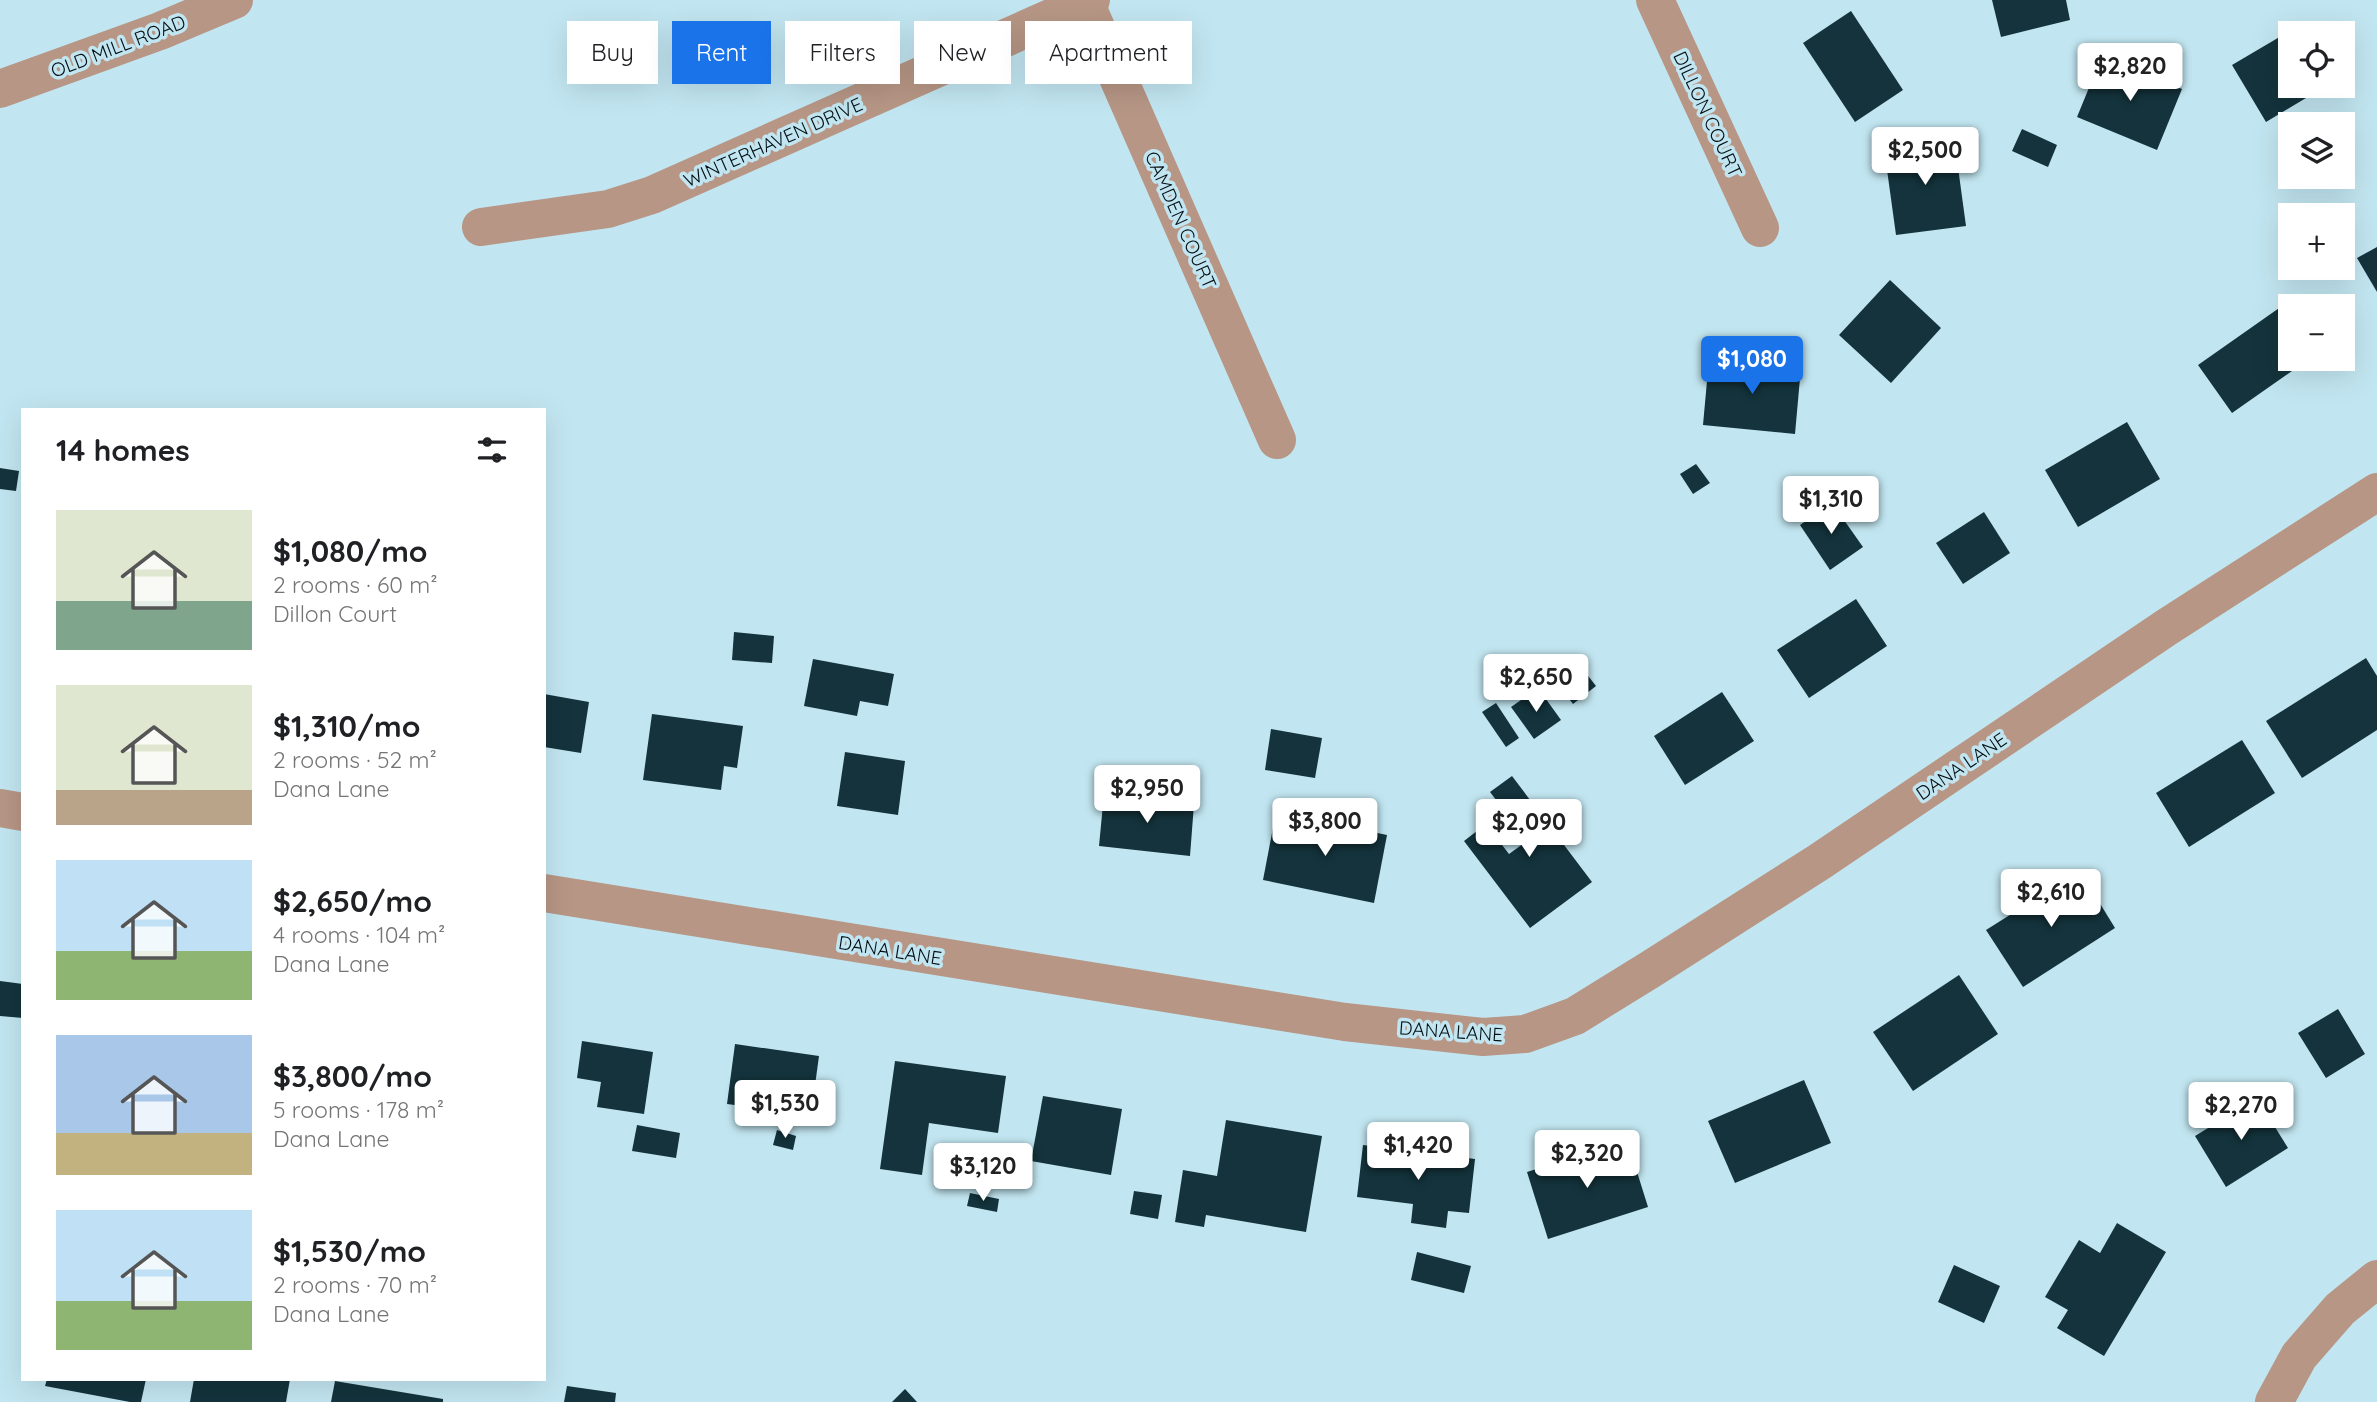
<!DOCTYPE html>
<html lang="en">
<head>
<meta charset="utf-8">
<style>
	body { margin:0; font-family:Quicksand,sans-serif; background:#f2f2f2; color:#202124; height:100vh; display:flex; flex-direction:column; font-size:26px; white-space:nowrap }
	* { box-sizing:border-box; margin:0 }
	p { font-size:23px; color:#757577 }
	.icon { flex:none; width:38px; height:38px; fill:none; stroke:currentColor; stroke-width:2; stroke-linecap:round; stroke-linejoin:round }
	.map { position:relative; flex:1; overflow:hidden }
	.drawer { position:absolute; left:21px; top:408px; width:525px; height:973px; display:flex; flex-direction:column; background:#fff; border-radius:0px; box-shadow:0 7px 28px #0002 }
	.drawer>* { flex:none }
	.hud { position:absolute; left:567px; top:21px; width:665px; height:63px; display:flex; gap:14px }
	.fabs { position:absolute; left:2278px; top:21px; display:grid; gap:14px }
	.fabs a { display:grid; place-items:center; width:77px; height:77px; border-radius:0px; background:#fff; box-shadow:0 7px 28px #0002; font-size:35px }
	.price { position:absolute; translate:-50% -60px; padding:0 16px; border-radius:7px; background:#fff; color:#222; font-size:23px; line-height:46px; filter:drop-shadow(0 2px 4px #0008) }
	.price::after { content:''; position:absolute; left:50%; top:42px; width:21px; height:16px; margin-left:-10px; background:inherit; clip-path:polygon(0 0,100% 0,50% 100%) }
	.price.active { background:#1a73e8; color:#fff }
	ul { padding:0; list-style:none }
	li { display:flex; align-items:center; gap:21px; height:175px; padding:0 35px }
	li span { display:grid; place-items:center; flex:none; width:196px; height:140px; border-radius:0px; color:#555 }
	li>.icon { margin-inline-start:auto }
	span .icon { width:84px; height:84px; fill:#fffc; stroke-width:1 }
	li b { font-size:30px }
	h2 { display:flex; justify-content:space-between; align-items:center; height:84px; padding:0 35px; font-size:30px }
	.tag { padding:0 24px; border-radius:0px; background:#fff; box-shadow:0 7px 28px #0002; font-size:24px; line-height:63px }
	.tag.active { background:#1a73e8; color:#fff }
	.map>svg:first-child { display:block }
	.building { fill:#14333c }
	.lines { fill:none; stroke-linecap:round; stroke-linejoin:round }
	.minor { stroke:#b79685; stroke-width:38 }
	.labels { text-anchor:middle; stroke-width:7; stroke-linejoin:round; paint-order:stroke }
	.street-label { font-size:19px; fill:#040f13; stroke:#c2e6f1 }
</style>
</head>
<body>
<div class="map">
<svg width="2377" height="1402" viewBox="0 0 2377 1402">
	<rect width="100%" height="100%" fill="#c2e6f1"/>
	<g class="building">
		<path d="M1992 0H2066L2070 20 2001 37Z"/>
		<path d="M1851 11 1903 90 1855 122 1803 43Z"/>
		<path d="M2300 25 2305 33H2291V86H2326L2266 122 2232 65Z"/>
		<path d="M2102 56 2182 89 2157 150 2077 117Z"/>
		<path d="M2022 129 2057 145 2048 167 2012 151Z"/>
		<path d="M1954 138 1966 226 1896 235 1884 148Z"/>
		<path d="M2377 247V292L2357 258Z"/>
		<path d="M1890 280 1941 328 1891 383 1839 335Z"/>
		<path d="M2282 306 2291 319V359H2309L2232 413 2198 365Z"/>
		<path d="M1709 359 1801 367 1795 434 1703 425Z"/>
		<path d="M2127 422 2160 479 2078 527 2045 470Z"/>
		<path d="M1696 464 1710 483 1693 494 1680 474Z"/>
		<path d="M0 468 19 471 16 491 0 489Z"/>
		<path d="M1832 503 1863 547 1830 570 1800 525Z"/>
		<path d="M1984 512 2010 553 1963 584 1936 543Z"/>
		<path d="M1856 599 1887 646 1809 698 1777 650Z"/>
		<path d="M734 632 774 636 772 663 732 660Z"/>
		<path d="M2366 658 2377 676V730L2302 778 2266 721Z"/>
		<path d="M813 659 894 674 888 706 860 701 857 716 804 706Z"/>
		<path d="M1575 659 1596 686 1573 704 1552 676Z"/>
		<path d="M1538 688 1561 720 1534 739 1511 707Z"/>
		<path d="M1722 692 1754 741 1685 785 1654 736Z"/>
		<path d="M544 694 589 702 581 753 544 747Z"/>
		<path d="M1496 703 1519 738 1506 747 1482 712Z"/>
		<path d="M652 714 743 726 737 768 724 766 721 790 643 780Z"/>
		<path d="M1271 729 1322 738 1315 778 1265 770Z"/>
		<path d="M2242 740 2275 793 2189 847 2156 793Z"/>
		<path d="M845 752 905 761 898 815 837 806Z"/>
		<path d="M1512 776 1592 882 1530 928 1464 841 1486 824 1509 854 1527 841 1490 792Z"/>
		<path d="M1104 794 1194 804 1190 856 1099 846Z"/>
		<path d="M1276 812 1387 835 1374 903 1263 880Z"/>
		<path d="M2080 871 2115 928 2023 987 1986 930Z"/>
		<path d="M1959 975 1998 1034 1913 1091 1873 1032Z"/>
		<path d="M0 981 23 984V1018L0 1016Z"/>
		<path d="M2338 1009 2365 1054 2326 1078 2298 1033Z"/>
		<path d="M582 1041 653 1052 644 1114 597 1107 601 1082 577 1078Z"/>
		<path d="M735 1044 819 1056 811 1115 727 1104Z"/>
		<path d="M895 1061 1006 1076 998 1133 929 1123 922 1175 880 1169Z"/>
		<path d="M1804 1080 1831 1143 1735 1183 1708 1121Z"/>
		<path d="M1043 1096 1122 1109 1111 1175 1031 1161Z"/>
		<path d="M2257 1098 2288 1148 2226 1187 2195 1136Z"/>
		<path d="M1226 1120 1322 1136 1306 1232 1206 1215 1204 1227 1175 1222 1183 1170 1217 1176Z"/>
		<path d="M637 1125 680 1133 676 1158 632 1151Z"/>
		<path d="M777 1130 796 1136 793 1150 773 1145Z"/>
		<path d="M1627 1140 1648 1207 1548 1239 1527 1172Z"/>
		<path d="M1363 1145 1475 1159 1469 1213 1448 1211 1446 1228 1411 1223 1413 1204 1357 1197Z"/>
		<path d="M976 1168 1002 1174 998 1188 972 1182Z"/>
		<path d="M1134 1191 1162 1195 1158 1219 1130 1214Z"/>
		<path d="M970 1193 999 1199 997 1212 967 1206Z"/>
		<path d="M2117 1223 2166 1252 2104 1356 2057 1328 2068 1310 2045 1297 2079 1240 2100 1253Z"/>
		<path d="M1417 1252 1471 1266 1464 1293 1411 1280Z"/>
		<path d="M1954 1265 2000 1286 1984 1323 1938 1302Z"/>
		<path d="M47 1379H146L141 1402H130L45 1386Z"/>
		<path d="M194 1379H290L286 1402H190Z"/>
		<path d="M335 1381 443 1399V1402H331Z"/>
		<path d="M567 1386 616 1393 615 1402H564Z"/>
		<path d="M905 1389 917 1402H892Z"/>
	</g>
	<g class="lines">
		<g class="minor">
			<path d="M1084 0 1277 440"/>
			<path d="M1655 0 1760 228"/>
			<path d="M0 89 160 31 234 0"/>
			<path d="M481 227 608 209 652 195 1091 0"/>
			<path d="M0 808 23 812"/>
			<path d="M544 893 1345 1022 1483 1037 1525 1034 1575 1016 1651 969 1819 862 2167 627 2377 492"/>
			<path d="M2274 1402 2299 1356 2340 1309 2377 1279"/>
		</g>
	</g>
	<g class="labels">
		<g class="street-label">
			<text transform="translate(118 46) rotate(-21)" y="7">OLD MILL ROAD</text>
			<text transform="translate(1708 114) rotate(65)" y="7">DILLON COURT</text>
			<text transform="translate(773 142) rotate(-24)" y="7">WINTERHAVEN DRIVE</text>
			<text transform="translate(1181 220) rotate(66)" y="7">CAMDEN COURT</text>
			<text transform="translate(1961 766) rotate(-34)" y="7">DANA LANE</text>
			<text transform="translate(890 950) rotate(9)" y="7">DANA LANE</text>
			<text transform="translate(1451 1031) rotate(4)" y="7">DANA LANE</text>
		</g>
	</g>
</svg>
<div class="fabs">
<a><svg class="icon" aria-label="locate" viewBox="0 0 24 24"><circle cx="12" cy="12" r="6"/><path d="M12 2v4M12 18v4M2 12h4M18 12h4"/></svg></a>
<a><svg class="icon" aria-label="layers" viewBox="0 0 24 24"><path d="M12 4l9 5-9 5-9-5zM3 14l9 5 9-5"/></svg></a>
<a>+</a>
<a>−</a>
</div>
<b class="price" style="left:2130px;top:103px">$2,820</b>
<b class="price" style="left:1925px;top:187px">$2,500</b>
<b class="price active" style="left:1752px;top:396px">$1,080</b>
<b class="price" style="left:1831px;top:536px">$1,310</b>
<b class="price" style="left:1536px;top:714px">$2,650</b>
<b class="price" style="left:1147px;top:825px">$2,950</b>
<b class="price" style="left:1325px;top:858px">$3,800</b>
<b class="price" style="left:1529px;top:859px">$2,090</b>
<b class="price" style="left:2051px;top:929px">$2,610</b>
<b class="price" style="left:785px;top:1140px">$1,530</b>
<b class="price" style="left:2241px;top:1142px">$2,270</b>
<b class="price" style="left:1418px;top:1182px">$1,420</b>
<b class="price" style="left:1587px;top:1190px">$2,320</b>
<b class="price" style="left:983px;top:1203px">$3,120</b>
<div class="hud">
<a class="tag">Buy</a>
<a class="tag active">Rent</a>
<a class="tag">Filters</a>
<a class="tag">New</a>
<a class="tag">Apartment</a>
</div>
<section class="drawer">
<h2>14 homes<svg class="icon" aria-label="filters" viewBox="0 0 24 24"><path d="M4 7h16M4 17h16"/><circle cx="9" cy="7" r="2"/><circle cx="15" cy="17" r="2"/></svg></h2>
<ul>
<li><span style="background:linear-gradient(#dfe7d0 65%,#7fa58c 0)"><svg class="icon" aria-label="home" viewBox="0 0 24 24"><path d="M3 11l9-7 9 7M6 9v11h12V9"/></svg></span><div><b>$1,080/mo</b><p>2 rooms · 60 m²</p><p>Dillon Court</p></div></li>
<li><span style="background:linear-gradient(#dfe7d0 75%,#b9a48a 0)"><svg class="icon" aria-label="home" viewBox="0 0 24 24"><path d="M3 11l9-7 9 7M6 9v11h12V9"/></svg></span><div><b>$1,310/mo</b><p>2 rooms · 52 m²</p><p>Dana Lane</p></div></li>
<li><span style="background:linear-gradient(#bfe0f5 65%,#8fb573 0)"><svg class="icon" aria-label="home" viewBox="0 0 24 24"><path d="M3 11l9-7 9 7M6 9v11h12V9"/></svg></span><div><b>$2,650/mo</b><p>4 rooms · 104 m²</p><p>Dana Lane</p></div></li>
<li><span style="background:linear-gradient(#a9c7e8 70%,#c2b280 0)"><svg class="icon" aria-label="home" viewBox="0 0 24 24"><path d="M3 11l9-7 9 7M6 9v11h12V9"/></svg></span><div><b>$3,800/mo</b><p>5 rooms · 178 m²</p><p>Dana Lane</p></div></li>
<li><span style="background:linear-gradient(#bfe0f5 65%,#8fb573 0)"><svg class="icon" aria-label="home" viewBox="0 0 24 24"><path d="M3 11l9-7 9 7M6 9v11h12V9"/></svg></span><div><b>$1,530/mo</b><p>2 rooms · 70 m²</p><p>Dana Lane</p></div></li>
</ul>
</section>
</div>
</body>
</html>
